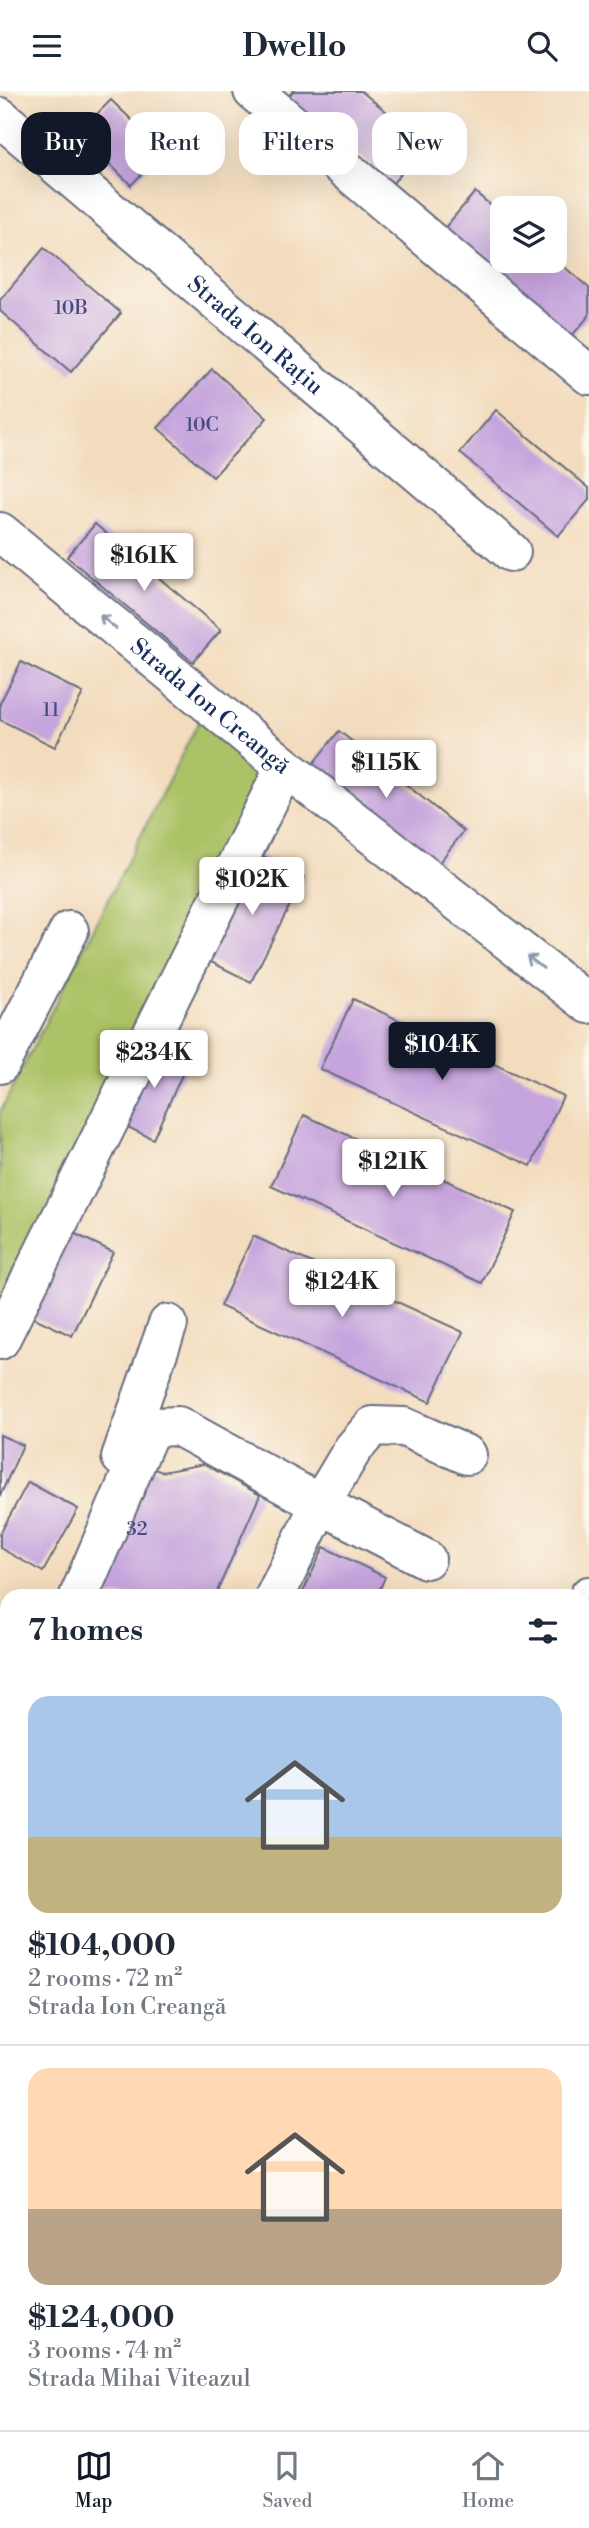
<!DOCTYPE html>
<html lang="en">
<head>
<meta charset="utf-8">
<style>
	body { margin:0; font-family:"Libre Bodoni",serif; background:#f2f2f3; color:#1f2937; height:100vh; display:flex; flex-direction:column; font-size:26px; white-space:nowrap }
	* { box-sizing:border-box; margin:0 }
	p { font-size:23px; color:#747a83 }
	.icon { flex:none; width:38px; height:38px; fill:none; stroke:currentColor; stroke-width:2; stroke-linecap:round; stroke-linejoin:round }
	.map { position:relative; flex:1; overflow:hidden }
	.drawer { position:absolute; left:0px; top:1498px; width:590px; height:842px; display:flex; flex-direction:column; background:#fff; border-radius:21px 21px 0 0; box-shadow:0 7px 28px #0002 }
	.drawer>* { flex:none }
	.hud { position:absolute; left:21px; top:21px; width:548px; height:63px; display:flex; gap:14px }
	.tools { position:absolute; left:490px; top:105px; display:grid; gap:14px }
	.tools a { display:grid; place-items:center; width:77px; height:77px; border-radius:14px; background:#fff; box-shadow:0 7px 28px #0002; font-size:35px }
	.price { position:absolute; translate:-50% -60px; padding:0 16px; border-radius:7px; background:#fff; color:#222; font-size:23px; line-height:46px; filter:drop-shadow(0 2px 4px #0008) }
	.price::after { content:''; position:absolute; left:50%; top:42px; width:21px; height:16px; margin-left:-10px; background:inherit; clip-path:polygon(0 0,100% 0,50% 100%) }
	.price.on { background:#111827; color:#fff }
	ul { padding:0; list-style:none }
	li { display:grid; align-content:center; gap:14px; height:371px; padding:0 28px }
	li+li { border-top:2px solid #e0e1e3 }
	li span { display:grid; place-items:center; height:217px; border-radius:21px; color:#555 }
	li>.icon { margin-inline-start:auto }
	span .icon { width:126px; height:126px; fill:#fffc; stroke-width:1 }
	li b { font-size:30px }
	h2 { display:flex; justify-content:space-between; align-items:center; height:84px; padding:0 28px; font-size:30px }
	.chip { padding:0 24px; border-radius:21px; background:#fff; box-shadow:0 7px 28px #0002; font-size:24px; line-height:63px }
	.chip.on { background:#111827; color:#fff }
	header { display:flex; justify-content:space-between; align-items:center; height:91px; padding:0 28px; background:#fff; font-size:32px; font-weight:700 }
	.dock { display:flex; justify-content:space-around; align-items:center; height:98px; border-top:2px solid #e0e1e3; background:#fff; font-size:19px; color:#747a83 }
	.dock a { display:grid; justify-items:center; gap:4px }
	.dock .on { color:#111827 }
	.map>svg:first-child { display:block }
	.green { fill:#acc266; stroke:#647862; stroke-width:2 }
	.building { fill:#c6a4dd }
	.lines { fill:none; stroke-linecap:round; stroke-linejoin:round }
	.minor-casing { stroke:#676c7f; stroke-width:42 }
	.major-casing { stroke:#676c7f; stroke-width:42 }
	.minor { stroke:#fff; stroke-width:38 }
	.major { stroke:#fff; stroke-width:38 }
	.oneway { stroke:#8d97ae }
	.labels { text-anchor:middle; stroke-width:5; stroke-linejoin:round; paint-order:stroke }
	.number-label { font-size:19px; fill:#464c7e }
	.street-label { font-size:23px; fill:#1b2f5e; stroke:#fbf7ec }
</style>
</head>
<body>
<header><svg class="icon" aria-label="menu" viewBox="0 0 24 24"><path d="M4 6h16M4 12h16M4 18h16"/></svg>Dwello<svg class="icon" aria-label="search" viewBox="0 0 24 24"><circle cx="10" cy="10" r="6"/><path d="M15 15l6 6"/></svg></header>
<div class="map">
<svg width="589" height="2339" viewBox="0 0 589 2339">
	<rect width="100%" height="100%" fill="#fbf7ec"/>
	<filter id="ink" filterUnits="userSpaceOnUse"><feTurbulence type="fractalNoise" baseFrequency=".0143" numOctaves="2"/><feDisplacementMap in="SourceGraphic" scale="14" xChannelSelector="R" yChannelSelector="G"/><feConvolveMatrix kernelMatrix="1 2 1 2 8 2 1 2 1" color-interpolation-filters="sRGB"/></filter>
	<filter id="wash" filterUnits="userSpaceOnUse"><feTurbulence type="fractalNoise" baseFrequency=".00686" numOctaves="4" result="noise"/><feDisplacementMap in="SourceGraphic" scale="28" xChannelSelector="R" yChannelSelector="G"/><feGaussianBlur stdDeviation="1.57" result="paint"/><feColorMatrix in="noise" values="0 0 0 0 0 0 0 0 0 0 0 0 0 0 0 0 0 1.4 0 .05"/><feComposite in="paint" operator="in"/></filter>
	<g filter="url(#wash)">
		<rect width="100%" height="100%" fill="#f3dcbd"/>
		<g class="green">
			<path d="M203 622 271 678 0 1233V1021Z"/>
			<path d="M0 1658 7 1664V2333H292L286 2339H0Z"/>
		</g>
		<g id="blocks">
			<g class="building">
				<path d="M293 0H361L426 53 393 92 288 6Z"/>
				<path d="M111 9 164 60 131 94 78 42Z"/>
				<path d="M475 101 502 124V170L555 168 589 197V225L570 247 443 139Z"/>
				<path d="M44 157 121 222 71 281 0 220V209Z"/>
				<path d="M212 278 267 327 213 386 158 337Z"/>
				<path d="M496 319 589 397V409L558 445 460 362Z"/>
				<path d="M95 433 221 539 193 571 67 466Z"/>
				<path d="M21 571 83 602 55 656 0 629V612Z"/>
				<path d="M339 640 464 740 434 778 308 679Z"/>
				<path d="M253 760 304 786 251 891 199 865Z"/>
				<path d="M353 908 563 1005 531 1075 320 978Z"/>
				<path d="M155 950 190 966 153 1048 117 1031Z"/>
				<path d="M304 1024 515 1121 482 1192 271 1095Z"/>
				<path d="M65 1138 113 1161 72 1245 24 1222Z"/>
				<path d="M253 1145 463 1241 430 1311 220 1215Z"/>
				<path d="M0 1344 23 1354 0 1405Z"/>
				<path d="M204 1373 260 1404 215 1505H88L145 1374 162 1381Z"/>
				<path d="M28 1391 78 1418 43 1481 0 1457V1443Z"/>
				<path d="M324 1456 385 1486 377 1505H301Z"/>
				<path d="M583 1831 589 1833 583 1855Z"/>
			</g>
		</g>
	</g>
	<g filter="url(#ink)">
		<use href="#blocks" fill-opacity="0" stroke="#676c7f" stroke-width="2"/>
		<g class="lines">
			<defs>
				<g id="minor">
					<path d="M253 0 589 284"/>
					<path id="s1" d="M0 26 511 461"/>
					<path id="s2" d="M0 441 285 676 589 913"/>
					<path d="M0 973 69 840"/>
					<path d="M0 1249 285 676"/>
					<path d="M121 1366 168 1233"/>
					<path d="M426 1468 320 1413 353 1358 373 1335 404 1336 467 1364"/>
					<path d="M79 1505 148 1343 156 1336 178 1335 320 1413 275 1505"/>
					<path d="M589 1505C582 1528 581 1554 589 1576"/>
					<path d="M583 1652 589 1630"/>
					<path d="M583 1915 589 1898"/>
					<path d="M583 2295 589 2289"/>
					<path d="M534 2339 541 2333"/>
				</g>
				<g id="major">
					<path d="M0 1604 7 1610"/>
					<path d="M583 2069 589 2074"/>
				</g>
			</defs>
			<use href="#minor" class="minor-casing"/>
			<use href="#major" class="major-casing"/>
			<use href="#minor" class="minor"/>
			<use href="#major" class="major"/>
		</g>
		<defs><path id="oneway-shaft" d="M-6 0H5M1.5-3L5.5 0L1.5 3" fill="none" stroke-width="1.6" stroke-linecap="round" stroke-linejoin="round" transform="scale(1.75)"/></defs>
		<g class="oneway">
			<use href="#oneway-shaft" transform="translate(108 531) rotate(-141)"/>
			<use href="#oneway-shaft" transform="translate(535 871) rotate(-142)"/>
		</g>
	</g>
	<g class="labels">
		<g class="number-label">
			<text x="71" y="223">10B</text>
			<text x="202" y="340">10C</text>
			<text x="51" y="625">11</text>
			<text x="137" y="1444">32</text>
		</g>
		<g class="street-label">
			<text dy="8" stroke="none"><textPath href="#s1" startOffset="336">Strada Ion Rațiu</textPath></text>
			<text dy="8" stroke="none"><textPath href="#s2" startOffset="273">Strada Ion Creangă</textPath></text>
		</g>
	</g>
</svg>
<div class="tools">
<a><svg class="icon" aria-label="layers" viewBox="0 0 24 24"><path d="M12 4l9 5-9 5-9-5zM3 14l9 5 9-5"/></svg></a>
</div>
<b class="price" style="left:144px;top:502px">$161K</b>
<b class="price" style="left:386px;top:709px">$115K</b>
<b class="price" style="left:252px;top:826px">$102K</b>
<b class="price on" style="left:442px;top:991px">$104K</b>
<b class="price" style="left:154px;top:999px">$234K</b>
<b class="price" style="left:393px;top:1108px">$121K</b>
<b class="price" style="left:342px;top:1228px">$124K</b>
<div class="hud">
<a class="chip on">Buy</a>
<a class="chip">Rent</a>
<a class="chip">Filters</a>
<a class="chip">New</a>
</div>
<section class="drawer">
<h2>7 homes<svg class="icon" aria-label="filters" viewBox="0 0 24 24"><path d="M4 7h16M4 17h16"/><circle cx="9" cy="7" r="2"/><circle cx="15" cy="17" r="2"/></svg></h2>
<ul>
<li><span style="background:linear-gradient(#a9c7e8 65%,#c2b280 0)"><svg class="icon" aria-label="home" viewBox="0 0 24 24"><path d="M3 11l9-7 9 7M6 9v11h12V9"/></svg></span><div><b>$104,000</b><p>2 rooms · 72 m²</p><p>Strada Ion Creangă</p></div></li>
<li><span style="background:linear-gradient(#ffd9b3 65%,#b9a48a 0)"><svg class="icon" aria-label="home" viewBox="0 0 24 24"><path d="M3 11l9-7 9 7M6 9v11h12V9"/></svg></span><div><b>$124,000</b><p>3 rooms · 74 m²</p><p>Strada Mihai Viteazul</p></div></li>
</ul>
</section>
</div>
<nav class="dock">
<a class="on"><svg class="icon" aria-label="map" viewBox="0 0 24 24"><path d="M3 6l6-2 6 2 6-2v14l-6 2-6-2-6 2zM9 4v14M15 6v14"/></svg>Map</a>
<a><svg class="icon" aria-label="saved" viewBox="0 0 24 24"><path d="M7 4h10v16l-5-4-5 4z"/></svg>Saved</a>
<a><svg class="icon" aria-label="home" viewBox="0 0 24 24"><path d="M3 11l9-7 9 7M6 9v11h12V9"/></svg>Home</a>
</nav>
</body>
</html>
